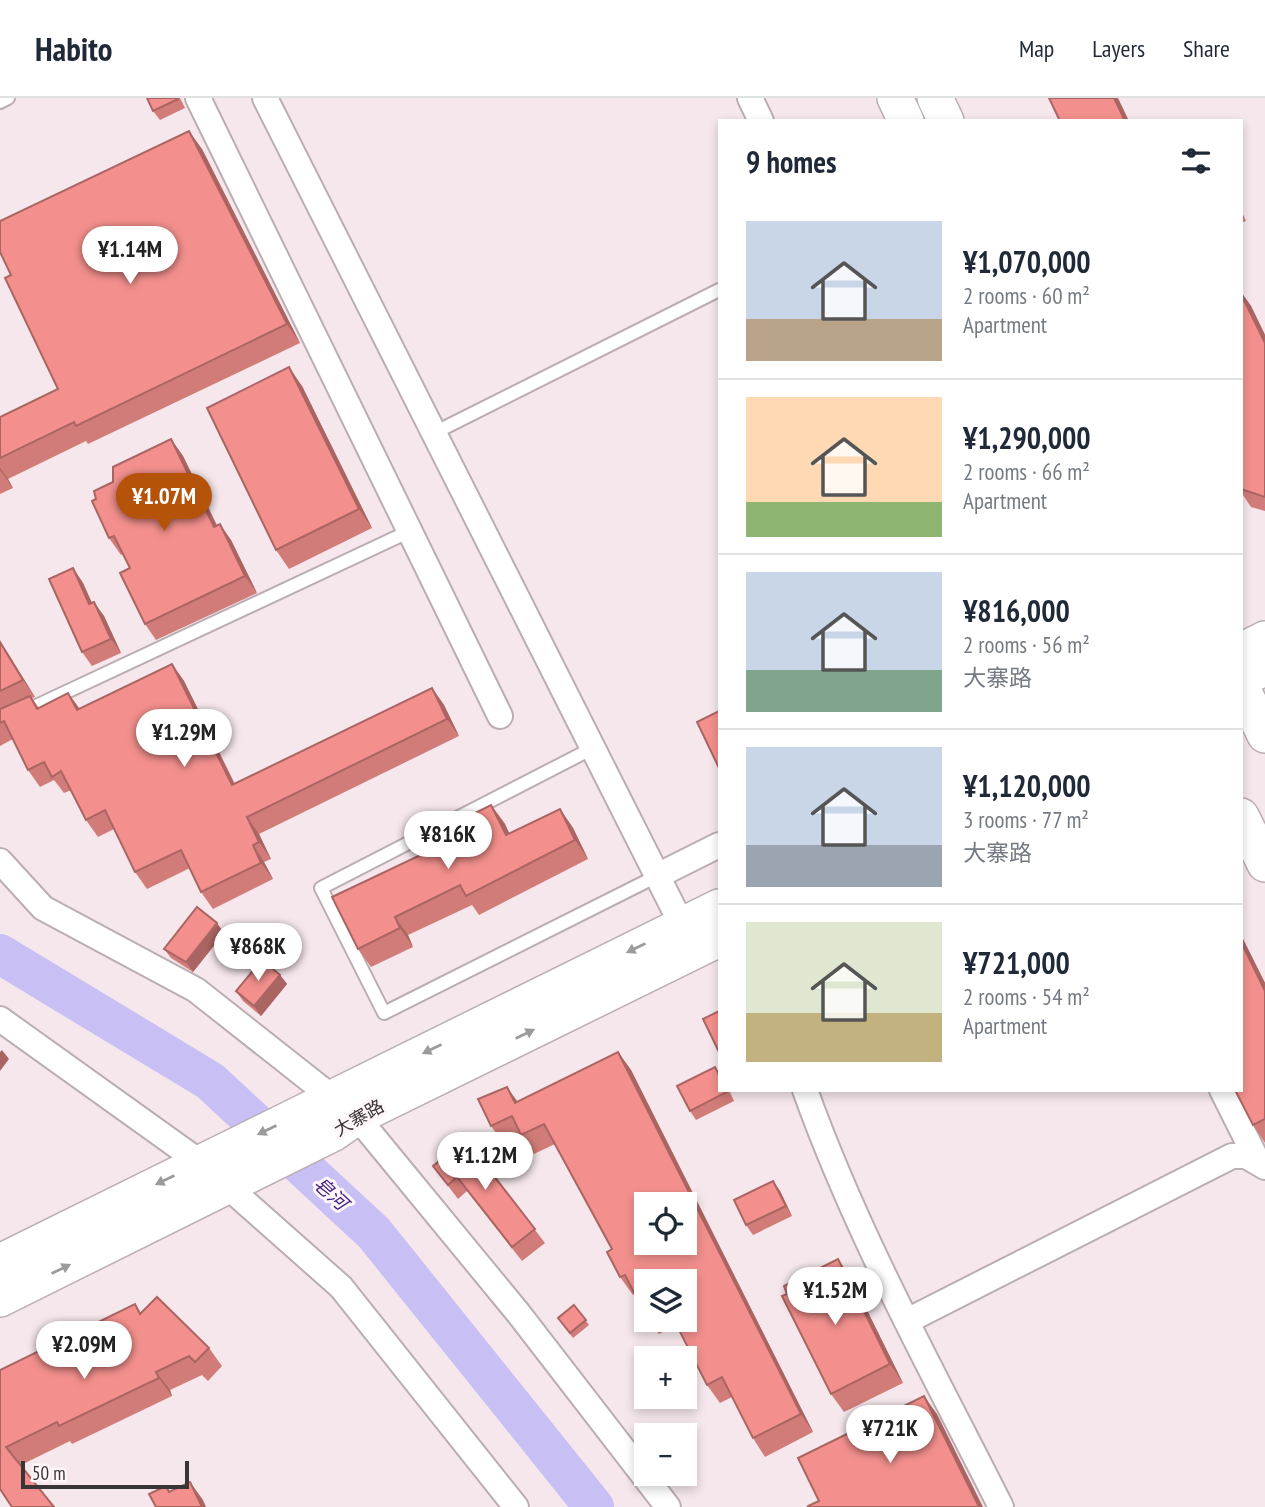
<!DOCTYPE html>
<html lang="en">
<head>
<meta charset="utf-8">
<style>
	body { margin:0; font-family:"PT Sans Narrow","Noto Sans SC",sans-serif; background:#f2f2f3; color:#1f2937; height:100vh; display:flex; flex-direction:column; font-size:26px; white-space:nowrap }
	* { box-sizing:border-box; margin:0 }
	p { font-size:23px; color:#747a83 }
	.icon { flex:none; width:38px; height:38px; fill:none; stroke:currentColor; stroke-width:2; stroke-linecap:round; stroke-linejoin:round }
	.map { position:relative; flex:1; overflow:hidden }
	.sheet { position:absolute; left:718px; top:21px; width:525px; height:973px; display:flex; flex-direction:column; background:#fff; border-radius:0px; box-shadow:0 4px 10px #0003 }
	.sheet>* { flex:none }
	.controls { position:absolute; left:634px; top:1094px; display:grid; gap:14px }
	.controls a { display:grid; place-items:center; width:63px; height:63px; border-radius:0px; background:#fff; box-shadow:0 4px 10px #0003; font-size:35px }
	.scale { position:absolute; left:21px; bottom:18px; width:168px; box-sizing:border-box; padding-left:7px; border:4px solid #393436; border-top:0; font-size:19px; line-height:24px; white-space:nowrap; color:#393436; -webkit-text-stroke:5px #fef6f9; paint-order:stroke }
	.price { position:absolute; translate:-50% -60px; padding:0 16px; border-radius:24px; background:#fff; color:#222; font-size:23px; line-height:46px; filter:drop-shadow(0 2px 4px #0008) }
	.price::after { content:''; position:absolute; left:50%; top:42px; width:21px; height:16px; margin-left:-10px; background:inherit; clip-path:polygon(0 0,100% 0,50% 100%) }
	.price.active { background:#b45309; color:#fff }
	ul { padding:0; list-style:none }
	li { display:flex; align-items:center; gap:21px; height:175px; padding:0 28px }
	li+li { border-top:2px solid #e0e1e3 }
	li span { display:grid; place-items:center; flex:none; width:196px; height:140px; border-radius:0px; color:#555 }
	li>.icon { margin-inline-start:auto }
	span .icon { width:84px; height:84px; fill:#fffc; stroke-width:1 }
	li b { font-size:30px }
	h2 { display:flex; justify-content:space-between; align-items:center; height:84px; padding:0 28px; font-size:30px }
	header { display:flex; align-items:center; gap:42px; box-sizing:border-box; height:98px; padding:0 35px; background:#fff; border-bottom:2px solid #e0e1e3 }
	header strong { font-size:33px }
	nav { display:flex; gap:38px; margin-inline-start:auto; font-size:24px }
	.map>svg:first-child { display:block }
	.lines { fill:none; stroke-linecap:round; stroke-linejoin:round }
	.river { stroke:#c8c0f4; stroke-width:40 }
	.lane-casing { stroke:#bbaeb3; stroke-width:16 }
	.street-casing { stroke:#bbaeb3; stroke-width:28 }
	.secondary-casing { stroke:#bbaeb3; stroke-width:38 }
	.lane { stroke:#fff; stroke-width:12 }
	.street { stroke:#fff; stroke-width:24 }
	.secondary { stroke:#fff; stroke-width:35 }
	.wall { fill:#d17c79 }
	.shaded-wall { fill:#aa6563 }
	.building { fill:#f3908d; stroke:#aa6563; stroke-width:2; fill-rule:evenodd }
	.oneway { fill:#9c9a9a }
	.labels { text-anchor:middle; stroke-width:6; stroke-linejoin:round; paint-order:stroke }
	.street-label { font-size:18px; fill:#393436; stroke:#fef6f9 }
	.water-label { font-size:19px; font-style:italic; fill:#432484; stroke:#fef6f9 }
</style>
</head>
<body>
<header>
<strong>Habito</strong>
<nav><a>Map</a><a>Layers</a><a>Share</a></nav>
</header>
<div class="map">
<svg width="1265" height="1409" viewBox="0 0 1265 1409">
	<rect width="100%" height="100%" fill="#f5e7ec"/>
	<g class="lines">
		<path class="river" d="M0 856 210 983 374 1135 594 1409"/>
		<defs>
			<g id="lane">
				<path d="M0 4 8 0"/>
				<path d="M434 335 719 192"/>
				<path d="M0 625 410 433"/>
				<path d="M593 650 321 790 384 915 657 778"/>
			</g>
			<g id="street">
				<path d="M198 0 500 618"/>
				<path d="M265 0 682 827"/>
				<path d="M750 0 761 23"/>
				<path d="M0 763 43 810 196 892 357 1019 519 1216 668 1409"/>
				<path d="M657 778 719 747"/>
				<path d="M0 921 201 1065 341 1189 516 1409"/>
				<path d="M805 992C857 1137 932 1272 1001 1409"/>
				<path d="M1222 992 1257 1062"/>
				<path d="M907 1223 1232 1058H1246L1265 1069"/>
			</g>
			<g id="secondary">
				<path d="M895 0 906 23"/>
				<path d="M935 0 946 23"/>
				<path d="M1241 553 1265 541"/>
				<path d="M1241 581 1265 570"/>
				<path d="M1241 588 1265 637"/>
				<path d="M1241 718 1265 766"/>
				<path d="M0 1164 719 809"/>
				<path d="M0 1201 334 1035 357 1019 719 841"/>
			</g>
		</defs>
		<use href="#lane" class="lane-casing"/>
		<use href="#street" class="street-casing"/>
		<use href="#secondary" class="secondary-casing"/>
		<use href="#lane" class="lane"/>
		<use href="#street" class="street"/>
		<use href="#secondary" class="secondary"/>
	</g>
	<g class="wall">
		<path d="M147 0H180L185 10 160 22 153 13Z"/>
		<path d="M202 51 300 245 88 346 86 343 8 381 13 390 0 396V319L58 291 11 177Z"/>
		<path d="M1241 112 1246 123 1241 125Z"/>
		<path d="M1241 194 1251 208 1265 237V413L1251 409 1241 394Z"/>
		<path d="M302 288 372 430 289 471 276 452Z"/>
		<path d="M171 341 183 358 217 427 231 442 257 495 156 542 145 526 130 470 123 456 121 457 109 440 96 401 113 384Z"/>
		<path d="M73 470 83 485 92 505 104 518 121 555 92 568 82 554Z"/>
		<path d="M0 544 35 599 32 600 39 610 68 595 80 611 172 566 184 583 235 686 432 590 444 607 459 638 259 736 271 761 264 764 273 781 213 811 201 794 190 770 147 791 135 774 114 731 98 739 86 722 71 692 64 695 54 682 40 689 28 672 13 641 0 648Z"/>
		<path d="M491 707 505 726 509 736 560 711 573 730 588 761 479 817 472 807 408 837 413 849 371 869 358 851 467 735Z"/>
		<path d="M224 835 193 874 171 860 164 851Z"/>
		<path d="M1241 837 1265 885V1045L1253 1027Z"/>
		<path d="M280 877 287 886 261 918 243 903 236 893Z"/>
		<path d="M618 954 631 972 813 1334 765 1359 753 1340 732 1299 720 1305 707 1287 677 1227 659 1236 648 1222H684V1183L633 1197 620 1179 612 1151 555 1046 534 1056 521 1037 504 1046 491 1028 517 1004Z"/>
		<path d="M729 992 734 1003 696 1022 690 1013Z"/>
		<path d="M466 1042 545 1145 522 1163 467 1093 458 1101 433 1068Z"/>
		<path d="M773 1083 780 1093 792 1118 753 1137 746 1127Z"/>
		<path d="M838 1161 851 1180 903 1285 844 1314 831 1296 787 1196Z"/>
		<path d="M135 1206 141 1215 209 1250 222 1268 208 1283 202 1277 170 1292 172 1298 72 1346 70 1343 21 1367 12 1409 0 1272Z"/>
		<path d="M574 1207 589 1227 573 1240 558 1220Z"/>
	</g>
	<g class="shaded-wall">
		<path d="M1114 0H1118L1129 23H1125Z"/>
		<path d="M189 33 202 51 300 245 287 226Z"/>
		<path d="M1241 194 1251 208 1265 237V245Z"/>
		<path d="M289 269 302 288 372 430 359 411Z"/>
		<path d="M171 341 183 358 225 445 214 429Z"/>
		<path d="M0 370 8 381 13 390 0 372Z"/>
		<path d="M220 426 231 442 257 495 245 478Z"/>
		<path d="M73 470 83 485 99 521 89 506Z"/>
		<path d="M94 504 104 518 121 555 111 541Z"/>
		<path d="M0 544 9 557 35 599 23 582Z"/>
		<path d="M172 566 184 583 243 704 232 687Z"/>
		<path d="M432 590 444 607 459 638 447 621Z"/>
		<path d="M68 595 80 612H77Z"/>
		<path d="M491 707 505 726 519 756 506 737Z"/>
		<path d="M560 711 573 730 588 761 575 742Z"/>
		<path d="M247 719 259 736 271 761 259 744Z"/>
		<path d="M253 747 264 764 273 781 261 765Z"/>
		<path d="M395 819 408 837 413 849 400 830Z"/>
		<path d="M217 825 224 835 193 874 186 864Z"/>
		<path d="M1241 837 1265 885V893L1241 844Z"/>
		<path d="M280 877 287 886 261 918 254 908Z"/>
		<path d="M2 952 9 961 0 973V954Z"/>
		<path d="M618 954 631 972 813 1334 801 1316Z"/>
		<path d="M507 989 520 1007 515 1005Z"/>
		<path d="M773 1083 780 1093 792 1118 786 1108Z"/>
		<path d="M838 1161 851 1180 903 1285 890 1266Z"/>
		<path d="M156 1274 170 1292 172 1298 159 1280Z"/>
		<path d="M924 1298 937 1316 983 1409H979Z"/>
		<path d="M190 1384 203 1402 206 1409H202Z"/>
	</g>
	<g class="building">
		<path d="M147 0H178V1L153 13Z"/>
		<path d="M1049 0H1114L1125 23H1060Z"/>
		<path d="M189 33 287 226 76 328 74 324 0 360V319L58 291 5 180 11 177 0 154V123Z"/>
		<path d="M1241 196 1265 245V399L1241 391Z"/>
		<path d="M289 269 359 411 276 452 207 310Z"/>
		<path d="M171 341 214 429 220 426 245 478 145 526 120 475 130 470 114 438 109 440 92 403 96 401 94 393 113 384V369Z"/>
		<path d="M73 470 89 506 94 504 111 541 82 554 49 481Z"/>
		<path d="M0 544 23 582 0 593Z"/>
		<path d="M172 566 232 687 432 590 447 621 247 719 259 744 253 747 261 765 201 794 181 752 135 774 105 712 86 722 61 673 52 679 44 664 28 672 4 623 0 625V611L30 598 37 611 68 595 77 612Z"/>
		<path d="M719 613V670L697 624Z"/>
		<path d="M491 707 506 737 560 711 575 742 466 798 460 787 395 819 400 830 358 851 332 799 467 735 461 722Z"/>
		<path d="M197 809 217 825 186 864 164 851Z"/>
		<path d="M1241 844 1265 893V1021L1253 1027 1235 992H1241Z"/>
		<path d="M262 862 280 877 254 908 236 893Z"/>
		<path d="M719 913V954L703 921Z"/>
		<path d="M618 954 801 1316 753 1340 722 1279 707 1287 674 1222H684V1183H646V1218L625 1177 620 1179 607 1154 612 1151 544 1026 521 1037 512 1018 491 1028 478 1001 507 989 515 1005ZM646 1106H684V1144H646Z"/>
		<path d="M715 969 719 977V992H727V994L690 1013 677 988Z"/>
		<path d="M466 1042 535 1131 512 1149 457 1079 448 1087 433 1068Z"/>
		<path d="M773 1083 786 1108 746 1127 734 1102Z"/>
		<path d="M838 1161 890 1266 831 1296 782 1198 787 1196 784 1188Z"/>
		<path d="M157 1199 209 1250 195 1264 189 1258 156 1274 159 1280 59 1328 57 1324 6 1349 54 1409H12L0 1391V1272L135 1206 140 1216Z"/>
		<path d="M574 1207 586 1222 570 1235 558 1220Z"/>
		<path d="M924 1298 979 1409H809L808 1408 819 1403 798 1360Z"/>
		<path d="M190 1384 202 1409H156L149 1396 166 1388 169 1394Z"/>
	</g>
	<defs><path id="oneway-solid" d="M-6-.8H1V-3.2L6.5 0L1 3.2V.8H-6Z" transform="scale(1.75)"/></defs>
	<g class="oneway">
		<use href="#oneway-solid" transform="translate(636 850) rotate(154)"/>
		<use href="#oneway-solid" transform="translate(525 936) rotate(-26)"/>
		<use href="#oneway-solid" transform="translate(432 951) rotate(154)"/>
		<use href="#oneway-solid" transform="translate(267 1032) rotate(154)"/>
		<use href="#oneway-solid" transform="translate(165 1082) rotate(154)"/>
		<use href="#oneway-solid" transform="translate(61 1171) rotate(-26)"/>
	</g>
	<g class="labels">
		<g class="street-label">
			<text transform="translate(359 1020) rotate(-30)" y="6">大寨路</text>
		</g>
		<g class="water-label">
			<text transform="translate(331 1095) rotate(43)" y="7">皂河</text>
		</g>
	</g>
</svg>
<div class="controls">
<a><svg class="icon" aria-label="locate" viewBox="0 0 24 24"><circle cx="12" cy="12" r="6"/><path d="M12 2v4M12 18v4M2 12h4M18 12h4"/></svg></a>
<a><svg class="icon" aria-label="layers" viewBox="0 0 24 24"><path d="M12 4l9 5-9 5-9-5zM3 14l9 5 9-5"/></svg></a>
<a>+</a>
<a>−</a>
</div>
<div class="scale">50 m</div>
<b class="price" style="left:130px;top:188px">¥1.14M</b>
<b class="price active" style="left:164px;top:435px">¥1.07M</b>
<b class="price" style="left:184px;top:671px">¥1.29M</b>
<b class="price" style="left:448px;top:773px">¥816K</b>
<b class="price" style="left:258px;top:885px">¥868K</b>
<b class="price" style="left:485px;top:1094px">¥1.12M</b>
<b class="price" style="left:835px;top:1229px">¥1.52M</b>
<b class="price" style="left:84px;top:1283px">¥2.09M</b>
<b class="price" style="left:890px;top:1367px">¥721K</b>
<section class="sheet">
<h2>9 homes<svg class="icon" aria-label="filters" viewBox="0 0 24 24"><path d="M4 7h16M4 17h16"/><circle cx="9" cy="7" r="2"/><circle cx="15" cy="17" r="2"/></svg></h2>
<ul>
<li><span style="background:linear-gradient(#c9d6e8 70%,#b9a48a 0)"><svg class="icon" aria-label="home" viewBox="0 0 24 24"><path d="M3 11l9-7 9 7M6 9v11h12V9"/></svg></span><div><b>¥1,070,000</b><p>2 rooms · 60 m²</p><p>Apartment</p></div></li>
<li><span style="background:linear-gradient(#ffd9b3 75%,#8fb573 0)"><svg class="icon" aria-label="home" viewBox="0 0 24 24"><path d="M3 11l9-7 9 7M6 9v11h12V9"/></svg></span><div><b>¥1,290,000</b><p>2 rooms · 66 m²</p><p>Apartment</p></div></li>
<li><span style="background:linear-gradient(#c9d6e8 70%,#7fa58c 0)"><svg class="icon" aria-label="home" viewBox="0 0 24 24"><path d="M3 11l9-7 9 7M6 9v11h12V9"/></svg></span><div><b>¥816,000</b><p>2 rooms · 56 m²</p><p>大寨路</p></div></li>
<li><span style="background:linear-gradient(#c9d6e8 70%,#9aa5b1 0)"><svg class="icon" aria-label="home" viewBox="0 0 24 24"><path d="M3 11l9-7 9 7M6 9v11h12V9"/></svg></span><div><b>¥1,120,000</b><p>3 rooms · 77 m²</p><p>大寨路</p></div></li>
<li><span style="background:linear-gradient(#dfe7d0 65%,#c2b280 0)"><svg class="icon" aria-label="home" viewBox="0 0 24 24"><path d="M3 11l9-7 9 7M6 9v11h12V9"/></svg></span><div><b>¥721,000</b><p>2 rooms · 54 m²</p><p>Apartment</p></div></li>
</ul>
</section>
</div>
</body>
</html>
